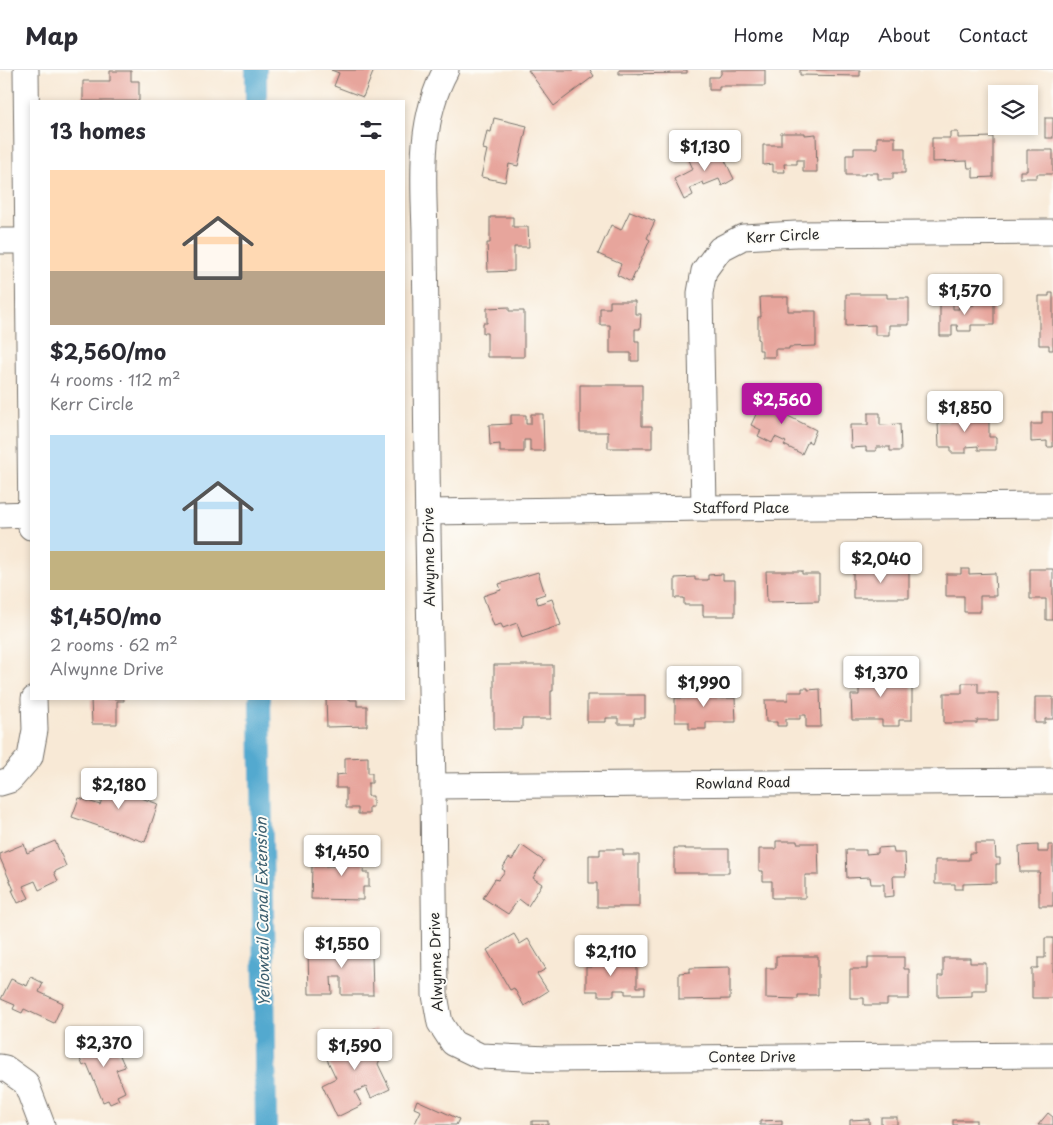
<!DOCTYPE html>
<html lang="en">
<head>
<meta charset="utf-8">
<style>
	body { margin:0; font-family:"Playpen Sans",sans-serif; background:#f7f7f7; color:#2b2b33; height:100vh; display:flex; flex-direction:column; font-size:19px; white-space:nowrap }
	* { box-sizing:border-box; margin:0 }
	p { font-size:16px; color:#7c7c81 }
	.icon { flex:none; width:28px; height:28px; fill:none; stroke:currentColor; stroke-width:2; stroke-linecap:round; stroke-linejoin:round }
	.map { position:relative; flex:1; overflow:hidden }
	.details { position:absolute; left:30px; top:30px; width:375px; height:600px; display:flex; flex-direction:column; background:#fff; border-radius:0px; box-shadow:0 2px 8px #0003 }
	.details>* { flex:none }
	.buttons { position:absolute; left:988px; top:15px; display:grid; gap:10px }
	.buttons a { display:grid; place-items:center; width:50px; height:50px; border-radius:0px; background:#fff; box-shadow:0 2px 8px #0003; font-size:25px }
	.price { position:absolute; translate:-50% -42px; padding:0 11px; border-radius:5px; background:#fff; color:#222; font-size:16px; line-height:32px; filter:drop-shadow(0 1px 2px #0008) }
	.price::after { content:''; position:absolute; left:50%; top:30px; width:15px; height:11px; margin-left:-8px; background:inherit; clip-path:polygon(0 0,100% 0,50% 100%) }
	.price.active { background:#b5179e; color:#fff }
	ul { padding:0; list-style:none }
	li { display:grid; align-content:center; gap:10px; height:265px; padding:0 20px }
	li span { display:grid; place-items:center; height:155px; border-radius:0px; color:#555 }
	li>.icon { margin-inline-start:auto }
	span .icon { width:90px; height:90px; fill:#fffc; stroke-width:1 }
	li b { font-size:21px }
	h2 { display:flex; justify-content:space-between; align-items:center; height:60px; padding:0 20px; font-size:21px }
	header { display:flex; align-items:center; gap:30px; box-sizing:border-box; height:70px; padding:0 25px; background:#fff; border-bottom:1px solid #e1e1e2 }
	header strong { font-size:24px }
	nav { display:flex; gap:28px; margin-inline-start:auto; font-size:18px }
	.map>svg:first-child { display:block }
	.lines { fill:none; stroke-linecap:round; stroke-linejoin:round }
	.canal { stroke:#52a9cf; stroke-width:22 }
	.building { fill:#e7a59c }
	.minor-casing { stroke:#736e67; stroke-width:27 }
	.minor { stroke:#fff; stroke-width:25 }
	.labels { text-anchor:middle; stroke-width:4; stroke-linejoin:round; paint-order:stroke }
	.street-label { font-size:14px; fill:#2b2b2b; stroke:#fdfcf7 }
	.water-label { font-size:15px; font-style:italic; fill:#3b5d6d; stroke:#fdfcf7 }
</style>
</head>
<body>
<header>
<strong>Map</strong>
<nav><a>Home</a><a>Map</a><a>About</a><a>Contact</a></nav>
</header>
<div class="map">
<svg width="1053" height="1055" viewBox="0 0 1053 1055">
	<rect width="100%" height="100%" fill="#fdfcf7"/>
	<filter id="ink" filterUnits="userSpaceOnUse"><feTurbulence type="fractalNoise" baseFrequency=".02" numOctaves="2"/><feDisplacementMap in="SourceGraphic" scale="10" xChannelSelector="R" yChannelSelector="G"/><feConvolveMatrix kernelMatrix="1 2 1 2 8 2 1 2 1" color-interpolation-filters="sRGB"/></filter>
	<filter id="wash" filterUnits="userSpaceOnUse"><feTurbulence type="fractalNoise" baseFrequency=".0096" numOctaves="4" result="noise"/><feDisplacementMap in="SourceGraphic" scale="20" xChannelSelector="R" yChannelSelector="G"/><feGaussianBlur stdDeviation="1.12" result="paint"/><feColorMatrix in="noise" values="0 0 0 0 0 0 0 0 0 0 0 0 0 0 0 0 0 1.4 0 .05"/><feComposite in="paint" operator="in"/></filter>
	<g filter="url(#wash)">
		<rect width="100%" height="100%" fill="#f8e9d6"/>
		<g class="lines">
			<g class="canal">
				<path d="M256 0V31"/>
				<path d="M260 629 266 1055"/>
			</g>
		</g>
		<g id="blocks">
			<g class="building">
				<path d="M331 0H374L363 27 334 16 339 3Z"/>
				<path d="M528 0H590L594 6 554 36Z"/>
				<path d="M619 0H687V3L619 4Z"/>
				<path d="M721 0H765V16H719V20H709V7H719L721 4Z"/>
				<path d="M800 0H860V6L800 5Z"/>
				<path d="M110 1H131V11H139V31H83V11H110Z"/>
				<path d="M494 48 527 56 518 96 509 94 505 112 481 107 487 80 483 79 487 61 491 62Z"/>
				<rect x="1045" y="48" width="8" height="20"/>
				<path d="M950 62H958V68L993 67V107L973 108V98H968L967 91 932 92V68H950Z"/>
				<path d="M781 63H805V65L816 64 817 102H803V90H797V94H784L785 102H773V94L763 95V75H781Z"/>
				<path d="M877 67H895V78H905V103H893V109H878V103H865V105H846V85H854V78H877Z"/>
				<path d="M718 76 734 109 722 116 719 109 704 115 703 112 690 118 693 125 684 130 674 109 693 99 689 90Z"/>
				<path d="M1027 80H1053V104H1037V108H1020V101H1027Z"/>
				<path d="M630 141 655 151 647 168 650 170 631 212 617 205 621 194 598 184 611 155 621 160Z"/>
				<path d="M490 147H513V157H528L529 177H514V201L488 202 487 173H490Z"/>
				<path d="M1049 223H1053V280H1049V275H1039V226H1049Z"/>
				<path d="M846 224H887V228H909V255H889V265H875V255L846 256Z"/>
				<path d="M760 227H788V241H816V276L789 277V279H775V287H762V280H759V269H758V247H761Z"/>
				<path d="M974 228H984V231H994V255H971V261H958L957 255H952V266H940V229H953V239H959V236L974 235Z"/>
				<path d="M610 231H635V244H641L640 259H635V271H639V291H631V283H610V255H600V238H610Z"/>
				<path d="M509 237V241H524V287H487V263H483V253H487V238Z"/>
				<path d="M580 315H642V356H652V378H608V362H580Z"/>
				<path d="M766 323 791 335 786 345 816 360 811 373 808 371 802 384 784 375 786 372 775 367 772 373 758 366 761 360 751 355Z"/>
				<path d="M972 340V352H989V367H996V380H978V376L966 377V383H951V377H939L938 352H948V341Z"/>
				<path d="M1042 342H1053V377H1047V371L1031 372V354H1042Z"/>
				<path d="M868 343H880V355L900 354 901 381H890V377H876V381H866V377L851 378 850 355H868Z"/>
				<path d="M531 344H543L544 381H530V370H524V382H500V374L490 375 489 355 511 354V345H526V354H531Z"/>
				<path d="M865 497H881V500H909V528H853V500H865Z"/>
				<path d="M961 499H969V504L995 503 996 526H980V542H964V526H946V504H961Z"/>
				<path d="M1030 499H1053V550H1046V529H1030Z"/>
				<path d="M766 501H802V504H819V531L767 532Z"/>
				<path d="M538 502 545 524 536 527 538 534 552 529 561 555 522 568 517 553 503 558 501 554 494 556 483 526 501 520 499 514Z"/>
				<path d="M723 504V510H735V546H703V535H684V528H675V508L695 507V510H708V505Z"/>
				<path d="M494 595H553V621H551V649H522V659H494Z"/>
				<path d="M879 595V608H899V614H912V650H899V656H882V650H852L851 625H859V596Z"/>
				<path d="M962 613H978V623H998V650H977V653H944V623H962Z"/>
				<path d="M686 618H719V628H735L736 652H706V659H689V652H675V628H686Z"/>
				<path d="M802 618H808V620L820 619 821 657H806V645H800V649H786V656H777V652H766L765 630H788V622H802Z"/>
				<path d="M587 625H645V648H634V654H618V648H606V652H587Z"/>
				<path d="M1035 627H1053V649H1045V653H1035Z"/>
				<path d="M91 629H124V631H117V654H92Z"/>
				<path d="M326 629H350V630H357V636H367V656L327 657Z"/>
				<path d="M368 687V703H372V713H368V726H373V737H369V744H358V738H346V718H336V705L345 704V688Z"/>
				<path d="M110 706 140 716 136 726 158 734 145 772 72 747 79 728 100 735Z"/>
				<path d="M55 771 66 796 54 802 58 811 39 820 35 811 23 816 29 828 18 833 12 820H14L0 788V784L24 774 27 783Z"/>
				<path d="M776 771H797V773H818L819 805H805V828H772V811H763V801H759V779H776Z"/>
				<path d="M360 772H368V790H364L363 803H369V817H363V830L311 829 312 796H339V779H360Z"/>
				<path d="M975 773H995L996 788H1000V794H996V813L963 814V819H955V814H935V790H969V783H975Z"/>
				<path d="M521 775 544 791 533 808 542 814 528 836 519 829 508 844 483 828 495 809 498 810 505 801 502 799 509 788 512 790Z"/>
				<path d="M1038 775V782H1048V775H1053V836H1039V805L1040 802H1020L1019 776Z"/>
				<path d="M893 777 894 783H905L906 806H893L894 826 884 827V814H871L870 807 847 808 846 780H866V784L878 783V778Z"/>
				<path d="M674 778H685V779H729V803H674Z"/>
				<path d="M600 779H623V785H639V837H597V813H589V785H600Z"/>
				<path d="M514 864 520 874 528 869 546 899 537 904 548 921 524 936 514 918 510 920 487 880Z"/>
				<path d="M341 868H368V884H372L373 925H341V907H331L332 924H309L308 881H331V884H341Z"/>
				<path d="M1045 868H1053V928H1032V898H1038V888H1045Z"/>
				<path d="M592 885H619V897H637V917H645V924H625V920H614V926H598V921H586V897H592Z"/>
				<path d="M776 886H818V925H798V929L766 928V898H776Z"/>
				<path d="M868 887H904V899H909V929H887V935H864V928H850V899H868Z"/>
				<path d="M943 888H970V893H986V920H972V926L938 927V906H943Z"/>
				<path d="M730 897V929L679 930V903L690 902V898Z"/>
				<path d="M31 907 43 913 39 922 63 933 54 953 24 939 22 943 13 939 15 935 1 929 11 909 27 916Z"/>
				<path d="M376 958 386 980 379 983 381 987 378 994 390 1019 371 1028 366 1017 355 1022 362 1035 337 1047 322 1015 336 1008 324 983 338 977 337 975 355 966 356 968Z"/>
				<path d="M101 966 105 976 114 972 125 997 116 1000 125 1022 117 1026 119 1030 110 1034 108 1030 103 1032 87 994 83 996 80 989 83 987 78 976Z"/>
				<path d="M417 1030 459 1049 456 1055H414L421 1041 414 1038Z"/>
				<path d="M1048 1043 1053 1047V1055H1038Z"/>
				<rect x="881" y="1047" width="16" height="8"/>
				<path d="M869 1049V1055H850V1050Z"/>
				<path d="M782 1050V1055H760V1051Z"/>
				<rect x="953" y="1050" width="23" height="5"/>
				<rect x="532" y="1051" width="16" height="4"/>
			</g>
		</g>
	</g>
	<g filter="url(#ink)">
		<use href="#blocks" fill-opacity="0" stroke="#736e67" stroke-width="1"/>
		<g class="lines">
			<defs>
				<g id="minor">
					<path d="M26 0 31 457"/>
					<path d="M446 0C419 49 423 106 425 160 425 194 426 228 426 263 426 413 430 564 433 715 434 785 434 855 435 925L440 953 453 973 480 986 548 989 1053 985"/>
					<path d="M0 171H27"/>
					<path d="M704 438 700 223 704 201 720 179 743 167 796 164 1053 162"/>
					<path d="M428 442 704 438 1053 435"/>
					<path d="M0 445 31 444"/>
					<path d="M0 713 10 710 30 687 35 660 34 629"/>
					<path d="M433 716 764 713 1053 711"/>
					<path d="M0 997 5 998 26 1013 42 1055"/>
				</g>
			</defs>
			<use href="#minor" class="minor-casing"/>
			<use href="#minor" class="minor"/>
		</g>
	</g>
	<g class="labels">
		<g class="street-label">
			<text transform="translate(783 166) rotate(-3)" y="5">Kerr Circle</text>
			<text x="741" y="443">Stafford Place</text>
			<text transform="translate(429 487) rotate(-91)" y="5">Alwynne Drive</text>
			<text transform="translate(743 713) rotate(-1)" y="5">Rowland Road</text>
			<text transform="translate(436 892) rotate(-92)" y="5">Alwynne Drive</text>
			<text x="752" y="992">Contee Drive</text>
		</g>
		<g class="water-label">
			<text transform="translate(263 842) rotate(-91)" y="5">Yellowtail Canal Extension</text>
		</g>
	</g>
</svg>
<div class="buttons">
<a><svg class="icon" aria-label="layers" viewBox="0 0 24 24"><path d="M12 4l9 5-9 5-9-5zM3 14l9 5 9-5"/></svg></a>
</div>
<b class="price" style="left:705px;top:102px">$1,130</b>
<b class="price" style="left:965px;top:246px">$1,570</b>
<b class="price active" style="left:782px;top:355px">$2,560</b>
<b class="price" style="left:965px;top:363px">$1,850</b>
<b class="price" style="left:881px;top:514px">$2,040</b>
<b class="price" style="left:881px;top:628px">$1,370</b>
<b class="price" style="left:704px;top:638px">$1,990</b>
<b class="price" style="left:119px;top:740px">$2,180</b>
<b class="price" style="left:342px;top:807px">$1,450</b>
<b class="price" style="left:342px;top:899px">$1,550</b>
<b class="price" style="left:611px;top:907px">$2,110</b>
<b class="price" style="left:104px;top:998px">$2,370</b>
<b class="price" style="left:355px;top:1001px">$1,590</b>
<section class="details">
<h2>13 homes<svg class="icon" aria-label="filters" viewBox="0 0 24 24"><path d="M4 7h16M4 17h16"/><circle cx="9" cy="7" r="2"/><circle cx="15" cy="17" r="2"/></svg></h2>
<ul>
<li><span style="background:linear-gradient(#ffd9b3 65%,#b9a48a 0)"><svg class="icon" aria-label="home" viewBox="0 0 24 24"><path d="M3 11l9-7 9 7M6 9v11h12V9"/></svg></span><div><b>$2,560/mo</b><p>4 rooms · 112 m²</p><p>Kerr Circle</p></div></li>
<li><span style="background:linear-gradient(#bfe0f5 75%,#c2b280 0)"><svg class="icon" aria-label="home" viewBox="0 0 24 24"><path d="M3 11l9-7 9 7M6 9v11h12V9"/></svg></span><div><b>$1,450/mo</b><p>2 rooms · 62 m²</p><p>Alwynne Drive</p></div></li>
</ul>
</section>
</div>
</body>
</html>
